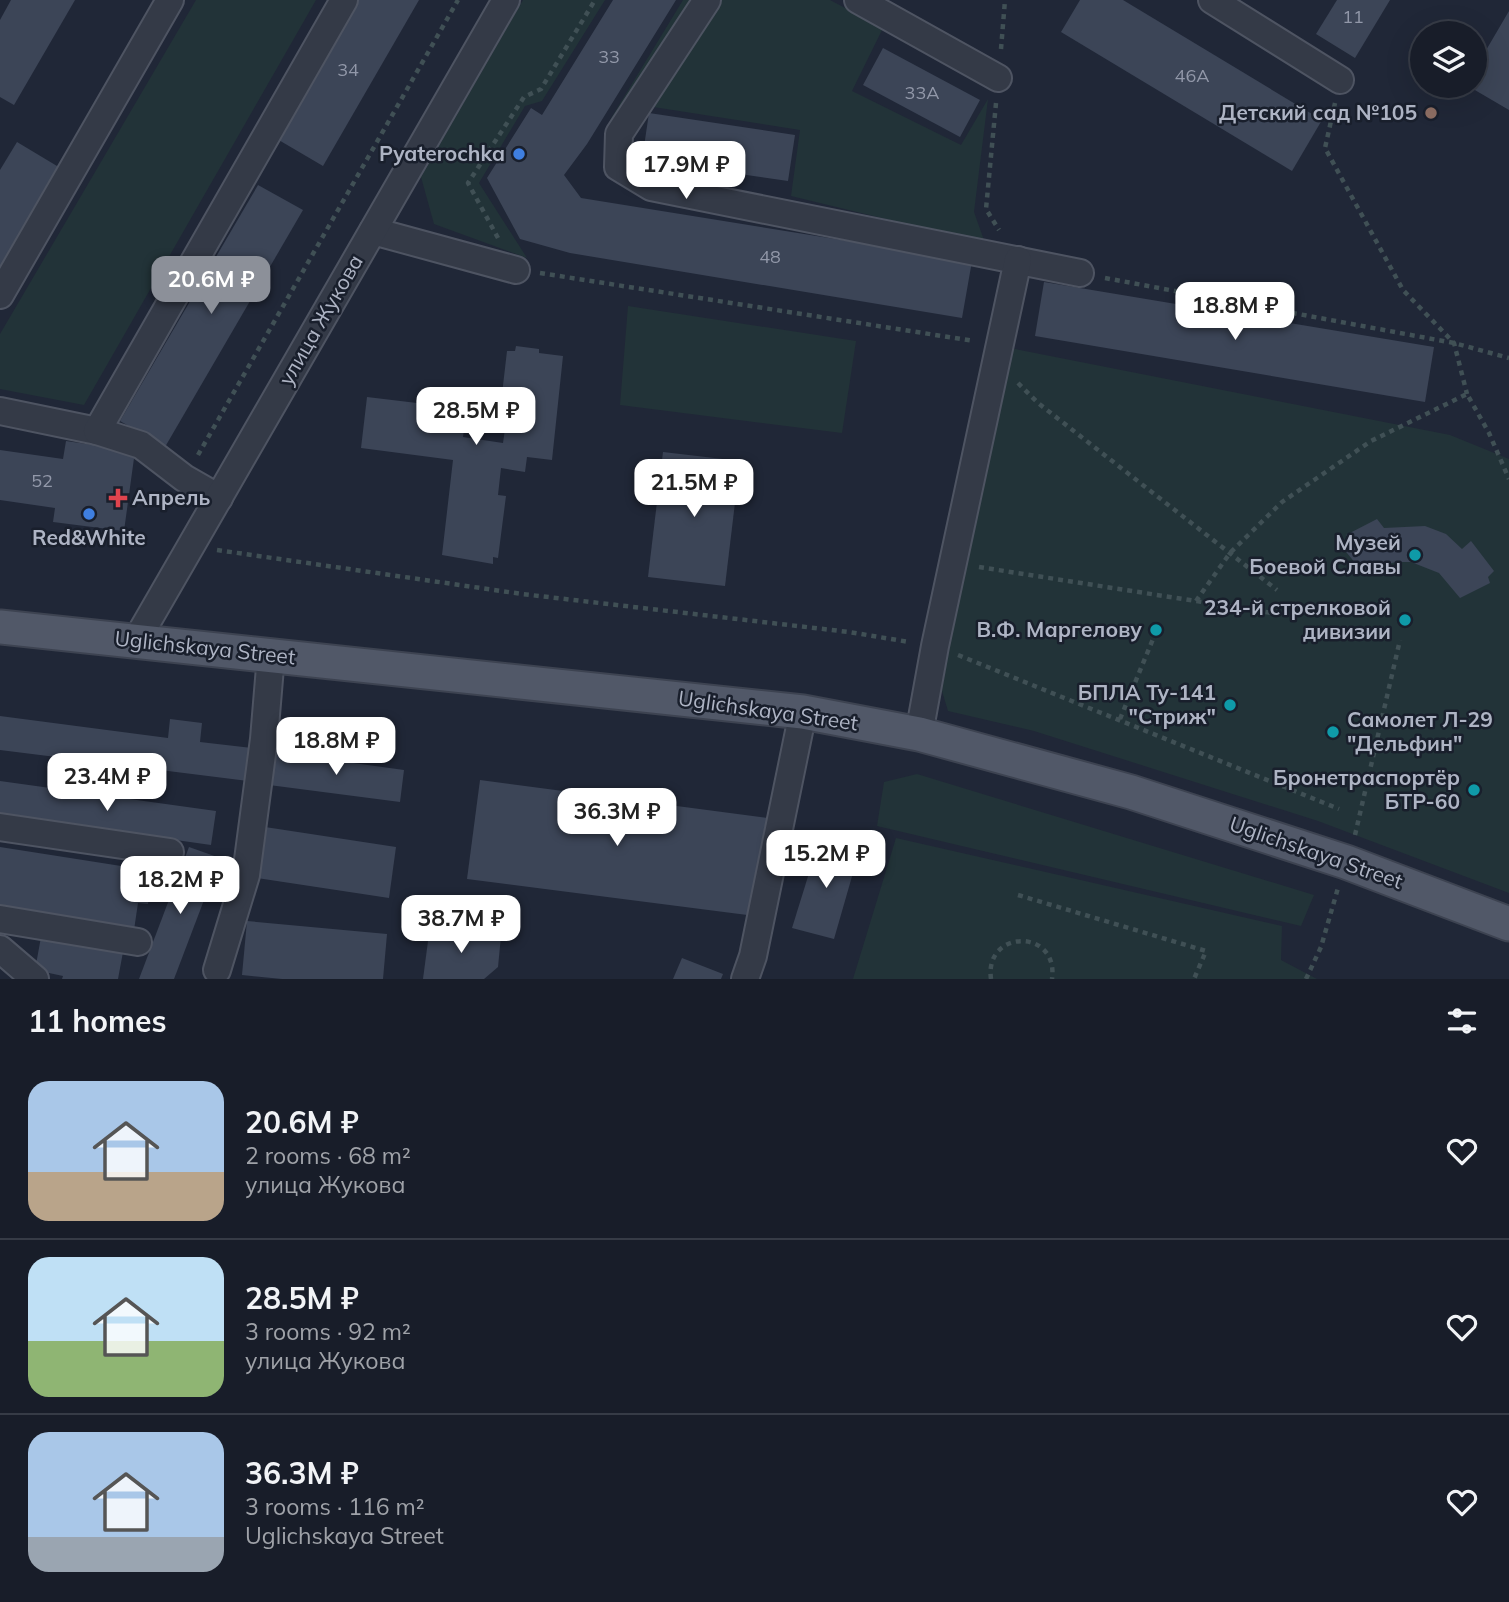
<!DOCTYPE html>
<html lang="en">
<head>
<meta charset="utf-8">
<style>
	body { margin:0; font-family:Mulish,sans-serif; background:#252a35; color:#f1f3f6; height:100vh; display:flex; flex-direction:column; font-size:26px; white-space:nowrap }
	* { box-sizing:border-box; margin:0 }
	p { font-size:23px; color:#9fa2a8 }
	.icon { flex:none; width:38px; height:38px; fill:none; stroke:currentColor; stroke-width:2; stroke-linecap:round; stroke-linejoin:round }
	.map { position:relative; height:979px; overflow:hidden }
	.side { display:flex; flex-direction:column; background:#181d29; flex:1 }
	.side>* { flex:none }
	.fabs { position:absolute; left:1410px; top:21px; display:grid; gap:14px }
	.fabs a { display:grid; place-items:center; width:77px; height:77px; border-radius:50%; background:#181d29; box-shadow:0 7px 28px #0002,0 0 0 2px #363b46; font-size:35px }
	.price { position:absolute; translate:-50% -60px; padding:0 16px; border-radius:14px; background:#fff; color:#222; font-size:23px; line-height:46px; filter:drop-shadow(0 2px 4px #0008) }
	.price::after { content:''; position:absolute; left:50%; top:42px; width:21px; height:16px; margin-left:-10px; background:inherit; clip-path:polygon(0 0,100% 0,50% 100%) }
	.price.selected { background:#8c9099; color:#fff }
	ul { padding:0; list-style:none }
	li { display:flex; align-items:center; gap:21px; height:175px; padding:0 28px }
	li+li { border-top:2px solid #363b46 }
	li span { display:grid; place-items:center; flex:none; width:196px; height:140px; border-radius:21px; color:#555 }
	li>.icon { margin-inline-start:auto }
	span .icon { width:84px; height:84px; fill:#fffc; stroke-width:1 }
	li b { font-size:30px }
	h2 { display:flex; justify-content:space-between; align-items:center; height:84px; padding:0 28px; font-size:30px }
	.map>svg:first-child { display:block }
	.green { fill:#223338 }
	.building { fill:#3c4557 }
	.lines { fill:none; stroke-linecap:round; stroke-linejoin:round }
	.minor-casing { stroke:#4e5462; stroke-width:30 }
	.major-casing { stroke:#3d4351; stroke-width:37 }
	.path { stroke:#405055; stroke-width:4.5; stroke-dasharray:5 5; stroke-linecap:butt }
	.minor { stroke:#343a47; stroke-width:26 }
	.major { stroke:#515868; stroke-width:33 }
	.education-dot { fill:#8d6e63; stroke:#191f2c; stroke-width:2.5 }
	.shop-dot { fill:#3f7fe0; stroke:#191f2c; stroke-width:2.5 }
	.health-dot { fill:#e0444e; stroke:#191f2c; stroke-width:2.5 }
	.culture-dot { fill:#0f9aa8; stroke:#191f2c; stroke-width:2.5 }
	.labels { text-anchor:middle; stroke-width:5; stroke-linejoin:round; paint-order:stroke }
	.number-label { font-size:18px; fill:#9298a9 }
	.poi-label { font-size:21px; font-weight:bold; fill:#aeb4c4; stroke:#191f2c; text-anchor:end }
	.street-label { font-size:21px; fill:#aeb4c4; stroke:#191f2c }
</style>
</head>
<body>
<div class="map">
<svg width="1509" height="979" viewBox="0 0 1509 979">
	<rect width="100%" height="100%" fill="#202737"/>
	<g class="green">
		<path d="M196 0H316L84 405 0 389V334Z"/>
		<path d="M523 0H605L542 101 525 106 479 183 527 258 434 224 421 177Z"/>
		<path d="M683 0H830L883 28 852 91 961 145 988 99 974 212 985 243 791 196 800 130 647 106 635 129 610 120Z"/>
		<path d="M628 306 856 341 842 433 620 405Z"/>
		<path d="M1010 348 1450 435 1509 459V893L1318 821 1034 731 948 711 942 691 970 517Z"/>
		<path d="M917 774 1314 895 1301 926 877 826 884 782Z"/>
		<path d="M896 838 1282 926 1281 960 1317 979H853Z"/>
	</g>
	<g class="building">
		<path d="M11 0H75L14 105 0 97V20Z"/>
		<path d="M358 0H419L323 166 277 139Z"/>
		<path d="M613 0H676L587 144 564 175 581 198 972 261 962 318 570 253 520 239 487 178 531 108 542 115Z"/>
		<path d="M1080 0H1123L1322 120 1292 171 1061 32Z"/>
		<path d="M1337 0H1390L1355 58 1316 34Z"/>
		<path d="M1509 11V110L1468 86H1475V69Z"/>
		<path d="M883 48 980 100 960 137 863 85Z"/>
		<path d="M649 113 795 135 788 181 642 160Z"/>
		<path d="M17 142 62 169 0 270V170Z"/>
		<path d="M258 185 303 210 165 447 120 421Z"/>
		<path d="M1044 282 1434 347 1425 402 1035 336Z"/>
		<path d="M516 346 539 349V353L563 356 552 460 527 457 525 472 501 468 498 495 506 496 498 558 493 557V564L442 555 453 460 361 448 367 397 467 409 463 437 503 443 506 422 499 420 507 351H515Z"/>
		<path d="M66 441 135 451 124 531 53 522 55 508 0 500V450L63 459Z"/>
		<path d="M663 452 740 461 725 586 648 577Z"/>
		<path d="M1377 519 1384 528 1425 526 1446 534 1462 549 1471 541 1494 571 1488 577 1490 583 1460 598 1439 573 1411 562H1396L1384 565 1366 576 1342 547 1351 543 1346 535Z"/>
		<path d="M0 716 168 738 170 719 202 723 200 742 252 748 248 781 0 750Z"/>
		<path d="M274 752 404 770 400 802 269 785Z"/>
		<path d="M480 780 768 818 755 916 467 879Z"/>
		<path d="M0 781 216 811 211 845 0 815Z"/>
		<path d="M265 827 396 847 389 898 257 878Z"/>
		<path d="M819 841 859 852 834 939 792 928Z"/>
		<path d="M0 847 153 871 148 904 138 903 134 930 0 909Z"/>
		<path d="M189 847 220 858 174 979H139Z"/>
		<path d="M247 921 387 934 383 979H282L242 975Z"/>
		<path d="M430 926 501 936 498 967 484 979H423Z"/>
		<path d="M41 937 123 952 118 979H62L63 976 35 970Z"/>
		<path d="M682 958 723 974 721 979H673Z"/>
	</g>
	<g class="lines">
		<defs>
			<g id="minor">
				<path d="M707 0 619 134 618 167 651 187 1080 273"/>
				<path d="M858 0 998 78"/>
				<path d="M1212 0 1340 80"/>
				<path d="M373 231 516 270"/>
				<path d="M0 295 170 0"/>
				<path d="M0 411 97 431"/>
				<path d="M219 498 184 478 141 445 97 431 344 0"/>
				<path d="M136 641 506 0"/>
				<path d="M919 734 935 646 1018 260"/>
				<path d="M0 827 170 852"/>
				<path d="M0 919 138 942"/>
				<path d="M0 949 35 979"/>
				<path d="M217 970 246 875 264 739 271 655"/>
				<path d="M745 979 753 956 803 712"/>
			</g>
			<path id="major" d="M0 627 803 712 919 734 1131 792 1346 862 1509 924"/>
		</defs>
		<use href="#minor" class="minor-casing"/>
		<use href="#major" class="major-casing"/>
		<g class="path">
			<path d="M1001 49 1005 0"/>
			<path d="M996 103 986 209 999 230"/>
			<path d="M1335 103 1325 148 1403 290 1454 343 1467 394"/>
			<path d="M498 238 468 183 524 97 541 89 595 0"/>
			<path d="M540 273 974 341"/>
			<path d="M1105 278 1454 343 1509 358"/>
			<path d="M1018 383 1038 403 1277 590"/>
			<path d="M198 455 458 0"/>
			<path d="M217 550 522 594 849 632 909 642"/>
			<path d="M979 567 1272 613"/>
			<path d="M1196 601 1230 553 1282 502 1371 441 1467 394 1489 433 1509 479"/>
			<path d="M958 655 1339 809"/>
			<path d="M1120 719 1153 639"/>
			<path d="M1355 835 1400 640"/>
			<path d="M1018 895 1206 951 1194 979"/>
			<path d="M991 979C984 929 1059 928 1052 979"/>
			<path d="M1306 979 1321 947 1338 888"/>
		</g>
		<use href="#minor" class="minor"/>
		<use href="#major" class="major"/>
	</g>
	<circle class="education-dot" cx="1431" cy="113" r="7"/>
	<g class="shop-dot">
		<circle cx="519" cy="154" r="7"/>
		<circle cx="89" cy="514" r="7"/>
	</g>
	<path class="health-dot" d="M114.5 487.5h7v7h7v7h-7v7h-7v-7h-7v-7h7z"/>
	<g class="culture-dot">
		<circle cx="1415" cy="555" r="7"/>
		<circle cx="1405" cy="620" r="7"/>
		<circle cx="1156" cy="630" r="7"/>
		<circle cx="1230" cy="705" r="7"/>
		<circle cx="1333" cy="732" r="7"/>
		<circle cx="1474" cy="790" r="7"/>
	</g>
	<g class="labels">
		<g class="number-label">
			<text x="1353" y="23">11</text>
			<text x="609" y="63">33</text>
			<text x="348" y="76">34</text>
			<text x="1192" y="82">46А</text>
			<text x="922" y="99">33А</text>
			<text x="770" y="263">48</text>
			<text x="42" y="487">52</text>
		</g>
		<g class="poi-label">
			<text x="1417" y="120">Детский сад №105</text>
			<text x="505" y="161">Pyaterochka</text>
			<text x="132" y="505" text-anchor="start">Апрель</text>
			<text x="89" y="545" text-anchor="middle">Red&amp;White</text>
			<text x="1401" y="550">Музей<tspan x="1401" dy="24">Боевой Славы</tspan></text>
			<text x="1391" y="615">234-й стрелковой<tspan x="1391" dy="24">дивизии</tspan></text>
			<text x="1142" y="637">В.Ф. Маргелову</text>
			<text x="1216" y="700">БПЛА Ту-141<tspan x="1216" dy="24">"Стриж"</tspan></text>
			<text x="1347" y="727" text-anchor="start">Самолет Л-29<tspan x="1347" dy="24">"Дельфин"</tspan></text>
			<text x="1460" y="785">Бронетраспортёр<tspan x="1460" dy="24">БТР-60</tspan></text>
		</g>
		<g class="street-label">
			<text transform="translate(321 320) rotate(-60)" y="7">улица Жукова</text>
			<text transform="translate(205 648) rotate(6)" y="7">Uglichskaya Street</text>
			<text transform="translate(768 711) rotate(8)" y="7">Uglichskaya Street</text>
			<text transform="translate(1316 853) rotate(19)" y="7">Uglichskaya Street</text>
		</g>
	</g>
</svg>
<div class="fabs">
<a><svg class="icon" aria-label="layers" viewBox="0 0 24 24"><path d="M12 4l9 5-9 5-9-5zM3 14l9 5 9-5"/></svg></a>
</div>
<b class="price" style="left:686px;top:201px">17.9M ₽</b>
<b class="price selected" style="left:211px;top:316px">20.6M ₽</b>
<b class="price" style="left:1235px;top:342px">18.8M ₽</b>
<b class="price" style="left:476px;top:447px">28.5M ₽</b>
<b class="price" style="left:694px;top:519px">21.5M ₽</b>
<b class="price" style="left:336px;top:777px">18.8M ₽</b>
<b class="price" style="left:107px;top:813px">23.4M ₽</b>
<b class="price" style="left:617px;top:848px">36.3M ₽</b>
<b class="price" style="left:826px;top:890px">15.2M ₽</b>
<b class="price" style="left:180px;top:916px">18.2M ₽</b>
<b class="price" style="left:461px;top:955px">38.7M ₽</b>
</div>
<section class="side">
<h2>11 homes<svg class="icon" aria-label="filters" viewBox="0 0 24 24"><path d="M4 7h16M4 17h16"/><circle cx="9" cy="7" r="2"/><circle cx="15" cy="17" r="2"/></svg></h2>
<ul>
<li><span style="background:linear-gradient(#a9c7e8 65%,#b9a48a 0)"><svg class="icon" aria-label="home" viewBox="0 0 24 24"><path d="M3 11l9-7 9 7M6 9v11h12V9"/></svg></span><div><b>20.6M ₽</b><p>2 rooms · 68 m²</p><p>улица Жукова</p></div><svg class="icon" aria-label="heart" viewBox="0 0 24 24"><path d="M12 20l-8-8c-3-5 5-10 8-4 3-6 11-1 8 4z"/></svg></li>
<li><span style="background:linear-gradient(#bfe0f5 60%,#8fb573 0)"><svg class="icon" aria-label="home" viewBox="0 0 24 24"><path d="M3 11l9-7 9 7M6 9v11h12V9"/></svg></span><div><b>28.5M ₽</b><p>3 rooms · 92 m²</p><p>улица Жукова</p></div><svg class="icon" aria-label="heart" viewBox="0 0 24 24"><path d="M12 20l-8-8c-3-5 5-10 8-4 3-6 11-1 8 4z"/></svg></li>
<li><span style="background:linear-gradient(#a9c7e8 75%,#9aa5b1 0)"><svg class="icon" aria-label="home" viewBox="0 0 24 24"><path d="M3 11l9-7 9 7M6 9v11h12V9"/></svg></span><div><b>36.3M ₽</b><p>3 rooms · 116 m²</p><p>Uglichskaya Street</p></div><svg class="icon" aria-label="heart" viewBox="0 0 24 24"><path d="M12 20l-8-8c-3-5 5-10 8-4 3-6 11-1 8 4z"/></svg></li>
</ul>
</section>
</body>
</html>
